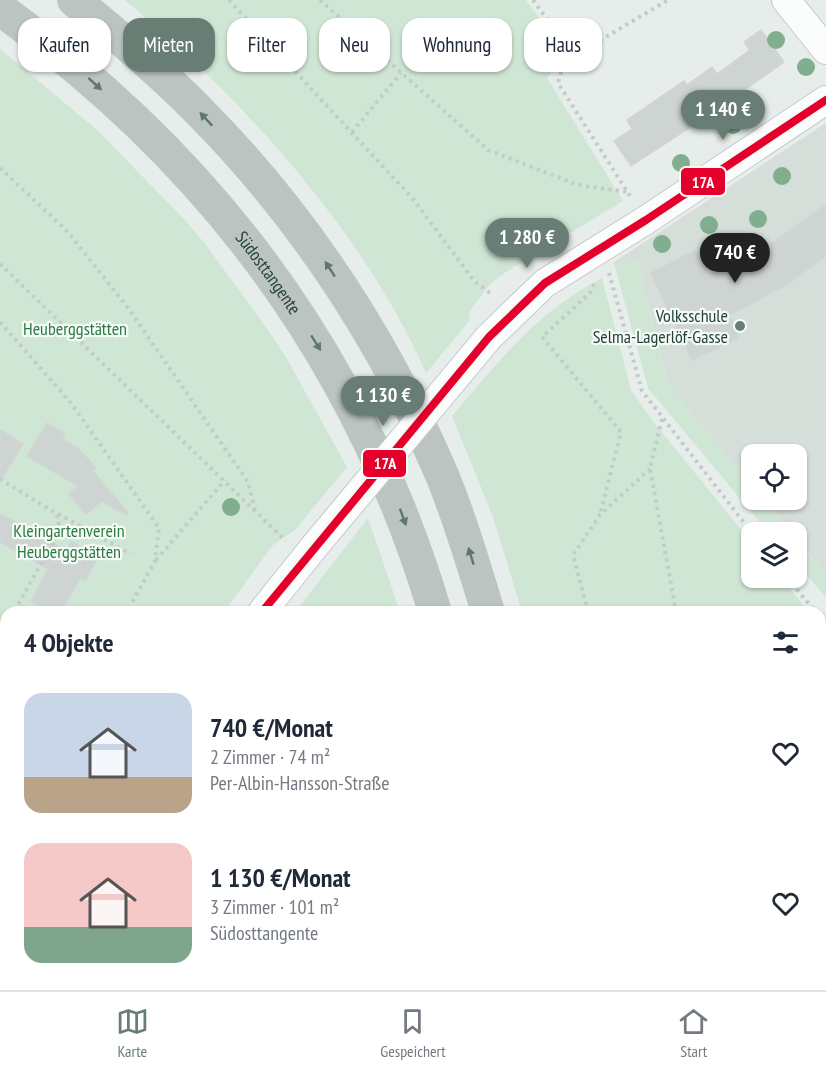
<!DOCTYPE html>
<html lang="de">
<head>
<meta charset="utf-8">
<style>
	body { margin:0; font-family:"PT Sans Narrow",sans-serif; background:#f2f2f3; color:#1f2937; height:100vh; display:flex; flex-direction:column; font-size:22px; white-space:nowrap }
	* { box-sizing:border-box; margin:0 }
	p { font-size:20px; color:#747a83 }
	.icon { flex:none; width:33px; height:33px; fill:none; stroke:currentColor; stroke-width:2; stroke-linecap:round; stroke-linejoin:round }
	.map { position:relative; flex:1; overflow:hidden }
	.side { position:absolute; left:0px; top:606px; width:826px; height:384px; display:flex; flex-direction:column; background:#fff; border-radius:18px 18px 0 0; box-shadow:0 2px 4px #0004 }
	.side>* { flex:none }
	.hud { position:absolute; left:18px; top:18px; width:790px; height:54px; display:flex; gap:12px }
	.fabs { position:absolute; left:741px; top:444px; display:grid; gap:12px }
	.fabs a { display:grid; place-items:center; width:66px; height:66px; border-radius:12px; background:#fff; box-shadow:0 2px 4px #0004; font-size:30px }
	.price { position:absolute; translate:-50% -51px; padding:0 14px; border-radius:21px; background:#687e75; color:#fff; font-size:20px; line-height:39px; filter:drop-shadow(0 2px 3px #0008) }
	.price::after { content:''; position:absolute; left:50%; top:36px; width:18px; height:14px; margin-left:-9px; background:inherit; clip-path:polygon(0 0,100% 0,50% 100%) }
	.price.current { background:#222; color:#fff }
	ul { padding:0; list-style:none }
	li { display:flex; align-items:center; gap:18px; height:150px; padding:0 24px }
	li span { display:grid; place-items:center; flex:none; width:168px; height:120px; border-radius:18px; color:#555 }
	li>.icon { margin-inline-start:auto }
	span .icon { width:72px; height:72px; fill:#fffc; stroke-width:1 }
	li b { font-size:26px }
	h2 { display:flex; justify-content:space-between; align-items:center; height:72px; padding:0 24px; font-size:26px }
	.tag { padding:0 21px; border-radius:18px; background:#fff; box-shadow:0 2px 4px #0004; font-size:21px; line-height:54px }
	.tag.current { background:#687e75; color:#fff }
	.tab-bar { display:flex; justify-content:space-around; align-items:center; height:84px; border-top:2px solid #e0e1e3; background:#fff; font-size:16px; color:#747a83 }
	.tab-bar a { display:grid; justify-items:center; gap:3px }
	.tab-bar .current { color:#687e75 }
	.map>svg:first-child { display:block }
	.built { fill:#d5ded9 }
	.green { fill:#d0e6d5 }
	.building { fill:#ced4d1; stroke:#d0d6d3; stroke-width:1.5 }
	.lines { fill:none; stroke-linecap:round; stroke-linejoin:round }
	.minor-casing { stroke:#c4cac7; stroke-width:30 }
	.highway-casing { stroke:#c2ccc8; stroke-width:34 }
	.path { stroke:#c2ccc7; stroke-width:4; stroke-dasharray:3 4.5; stroke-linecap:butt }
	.minor { stroke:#fbfcfc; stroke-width:28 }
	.highway { stroke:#bbc4c1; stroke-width:33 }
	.minor-bridge-casing { stroke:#c4cac7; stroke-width:30; stroke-linecap:butt }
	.minor-bridge { stroke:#fbfcfc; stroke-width:28 }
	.bus-1-casing { stroke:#f6fbf8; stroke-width:12 }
	.bus-1 { stroke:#e4002b; stroke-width:8 }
	.tree { fill:#80ae8e }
	.oneway { fill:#60766e }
	.poi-dot { fill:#687e75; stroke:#f6fbf8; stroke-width:2 }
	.labels { text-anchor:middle; stroke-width:4.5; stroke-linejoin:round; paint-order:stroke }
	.street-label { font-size:18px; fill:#234236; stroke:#f6fbf8 }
	.poi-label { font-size:18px; fill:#234236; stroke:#f6fbf8; text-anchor:end }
	.park-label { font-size:18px; fill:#2c7a43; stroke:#f6fbf8 }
	.line-badge { stroke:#f6fbf8; stroke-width:2 }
	.badge-label { font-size:16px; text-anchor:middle; font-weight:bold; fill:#fff }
</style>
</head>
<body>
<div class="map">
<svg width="826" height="990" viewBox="0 0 826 990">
	<rect width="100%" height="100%" fill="#e7edea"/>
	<g class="built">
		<path d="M826 123V574L797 539 796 532H791L764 500H796V454H752L751 485 669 386 637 261 615 267 614 262Z"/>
		<path d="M29 984H239L248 990H24Z"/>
	</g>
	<g class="green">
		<path d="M125 0H526L566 55 547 78 623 201 506 272 490 284 469 312 470 320 426 373C364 232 242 98 125 0Z"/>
		<path d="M0 49 96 129 185 220 206 245 268 330 287 359 347 467 295 530 273 545 224 612H6V853L0 848Z"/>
		<path d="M637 261 669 386 751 485 752 500H764L791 532H768L648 388 615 267Z"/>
		<path d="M602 278 631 390 652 420 751 542 752 578H781L809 612H522L493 517 452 416C497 363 539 310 602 278Z"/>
		<path d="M368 518 400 612H295Z"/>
		<path d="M796 539 826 574V597L797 564Z"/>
		<path d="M821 626 826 632V990H574V984H820Z"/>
		<path d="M239 984H435L434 990H248Z"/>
	</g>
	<g class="building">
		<path d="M761 30 784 62 703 119 631 166 614 141 632 129 627 120 684 81 687 85 712 67 717 74 750 50 744 42Z"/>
		<path d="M826 205V256L784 286 729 315 738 338 692 360 651 273 696 250 708 274 756 254Z"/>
		<path d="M47 423 65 434 62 439 79 449 96 468 93 471 128 513 126 515 102 501 86 514 69 494 78 486 27 456Z"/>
		<path d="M0 430 23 444 0 481Z"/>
		<path d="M0 514 67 550 71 542 98 557 85 580 80 578 61 612H36L40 606 31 601 48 569 0 542Z"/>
	</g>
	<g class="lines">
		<defs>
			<g id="minor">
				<path d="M786 0 826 50"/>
				<path d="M489 337 545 283 646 220 826 100"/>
				<path d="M262 612 314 547"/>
				<path d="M0 874 6 878"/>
				<path d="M0 963 6 955"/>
			</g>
			<g id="highway">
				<path d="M74 0C117 35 160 71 199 111 302 215 384 340 442 475 460 519 474 566 488 612"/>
				<path id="s1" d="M0 9C213 161 360 361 435 612"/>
				<path d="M476 990V984"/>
				<path d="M526 990 527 984"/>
			</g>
		</defs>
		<use href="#minor" class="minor-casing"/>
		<use href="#highway" class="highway-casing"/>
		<g class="path">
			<path d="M229 0 414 200 474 281 490 293"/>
			<path d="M320 0 488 150 578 185 627 192"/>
			<path d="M533 0 574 56 562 69 558 83 632 199"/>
			<path d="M574 56 668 0"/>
			<path d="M352 132 401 73"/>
			<path d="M0 168 68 232 128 308 248 482 255 510"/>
			<path d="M0 264 286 541"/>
			<path d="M609 273 642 391 752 533"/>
			<path d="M594 284 590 293 542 337 621 432 600 515"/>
			<path d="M0 322 71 403 159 528 155 561 127 612"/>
			<path d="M662 419 650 468 676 612"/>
			<path d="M0 479 57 514 60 530 14 612"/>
			<path d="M58 514 131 554"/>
			<path d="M156 560 225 480"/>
			<path d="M787 578 816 612"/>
			<path d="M588 612 573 555 600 515 650 469"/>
			<path d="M820 617 826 623"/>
			<path d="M0 637 6 626"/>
			<path d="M0 834 6 825"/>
			<path d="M177 984 186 990"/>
			<path d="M266 984 273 990"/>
			<path d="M639 990V984"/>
			<path d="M712 990 713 984"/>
		</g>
		<use href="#minor" class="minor"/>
		<use href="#highway" class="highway"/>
		<defs>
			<path id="minor-bridge" d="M314 547 489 337"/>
		</defs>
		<use href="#minor-bridge" class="minor-bridge-casing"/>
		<use href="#minor-bridge" class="minor-bridge"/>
		<defs>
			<path id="bus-1" d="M262 612 489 337 545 283 646 220 826 100"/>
		</defs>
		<use href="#bus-1" class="bus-1-casing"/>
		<use href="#bus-1" class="bus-1"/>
	</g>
	<g class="tree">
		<circle cx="776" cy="40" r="9"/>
		<circle cx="806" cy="67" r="9"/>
		<circle cx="733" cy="125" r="9"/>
		<circle cx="681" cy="163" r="9"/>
		<circle cx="782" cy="176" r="9"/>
		<circle cx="758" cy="219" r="9"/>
		<circle cx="709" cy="225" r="9"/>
		<circle cx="662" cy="244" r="9"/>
		<circle cx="231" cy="507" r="9"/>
	</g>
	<defs><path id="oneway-solid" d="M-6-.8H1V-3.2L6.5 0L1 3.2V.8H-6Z" transform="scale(1.5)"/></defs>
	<g class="oneway">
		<use href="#oneway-solid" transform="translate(95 84) rotate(42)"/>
		<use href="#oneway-solid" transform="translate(206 119) rotate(-133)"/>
		<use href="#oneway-solid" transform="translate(330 269) rotate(-123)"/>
		<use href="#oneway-solid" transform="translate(316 343) rotate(58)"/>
		<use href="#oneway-solid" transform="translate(403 517) rotate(70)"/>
		<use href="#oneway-solid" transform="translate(471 556) rotate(-107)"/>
	</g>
	<circle class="poi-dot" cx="740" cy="326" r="6"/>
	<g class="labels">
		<g class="street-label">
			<text dy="6" stroke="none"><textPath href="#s1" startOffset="378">Südosttangente</textPath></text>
		</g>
		<g class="poi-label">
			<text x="728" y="322">Volksschule<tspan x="728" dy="21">Selma-Lagerlöf-Gasse</tspan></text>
		</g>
		<g class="park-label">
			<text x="75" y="335">Heuberggstätten</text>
			<text x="69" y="537">Kleingartenverein<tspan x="69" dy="21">Heuberggstätten</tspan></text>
		</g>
	</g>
	<g class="line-badge">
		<rect x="680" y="167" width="46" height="29" rx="6" fill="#e4002b"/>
		<rect x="362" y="449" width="45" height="29" rx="6" fill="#e4002b"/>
	</g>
	<g class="badge-label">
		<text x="703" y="188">17A</text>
		<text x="385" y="469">17A</text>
	</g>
</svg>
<div class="fabs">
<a><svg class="icon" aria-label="locate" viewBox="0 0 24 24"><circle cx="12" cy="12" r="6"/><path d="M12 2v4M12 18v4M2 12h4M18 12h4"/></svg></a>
<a><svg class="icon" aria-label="layers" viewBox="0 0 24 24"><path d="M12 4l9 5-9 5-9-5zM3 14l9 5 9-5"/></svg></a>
</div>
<b class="price" style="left:723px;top:141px">1 140 €</b>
<b class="price" style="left:527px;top:269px">1 280 €</b>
<b class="price current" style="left:735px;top:284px">740 €</b>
<b class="price" style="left:383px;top:427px">1 130 €</b>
<div class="hud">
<a class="tag">Kaufen</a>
<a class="tag current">Mieten</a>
<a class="tag">Filter</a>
<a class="tag">Neu</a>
<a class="tag">Wohnung</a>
<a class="tag">Haus</a>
</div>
<section class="side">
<h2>4 Objekte<svg class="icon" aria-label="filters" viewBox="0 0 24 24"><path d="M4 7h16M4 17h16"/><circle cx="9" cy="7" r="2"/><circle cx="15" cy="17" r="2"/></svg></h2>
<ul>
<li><span style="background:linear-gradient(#c9d6e8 70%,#b9a48a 0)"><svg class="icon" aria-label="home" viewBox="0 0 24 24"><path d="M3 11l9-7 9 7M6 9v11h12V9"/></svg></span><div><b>740 €/Monat</b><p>2 Zimmer · 74 m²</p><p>Per-Albin-Hansson-Straße</p></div><svg class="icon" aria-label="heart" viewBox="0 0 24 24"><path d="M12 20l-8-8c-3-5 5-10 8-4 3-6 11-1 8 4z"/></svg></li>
<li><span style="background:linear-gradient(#f6c9c9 70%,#7fa58c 0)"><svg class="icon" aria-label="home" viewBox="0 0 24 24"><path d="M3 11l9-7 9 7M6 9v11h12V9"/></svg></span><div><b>1 130 €/Monat</b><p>3 Zimmer · 101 m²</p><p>Südosttangente</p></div><svg class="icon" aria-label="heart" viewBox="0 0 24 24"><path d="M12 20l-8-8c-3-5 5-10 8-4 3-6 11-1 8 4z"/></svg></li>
</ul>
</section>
</div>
<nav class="tab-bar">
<a class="current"><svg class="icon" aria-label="map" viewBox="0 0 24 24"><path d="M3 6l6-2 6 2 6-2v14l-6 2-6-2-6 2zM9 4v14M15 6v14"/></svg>Karte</a>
<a><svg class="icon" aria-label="saved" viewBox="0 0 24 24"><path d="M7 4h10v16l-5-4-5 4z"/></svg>Gespeichert</a>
<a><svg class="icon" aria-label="home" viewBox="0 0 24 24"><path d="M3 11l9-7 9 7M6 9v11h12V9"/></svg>Start</a>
</nav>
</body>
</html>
